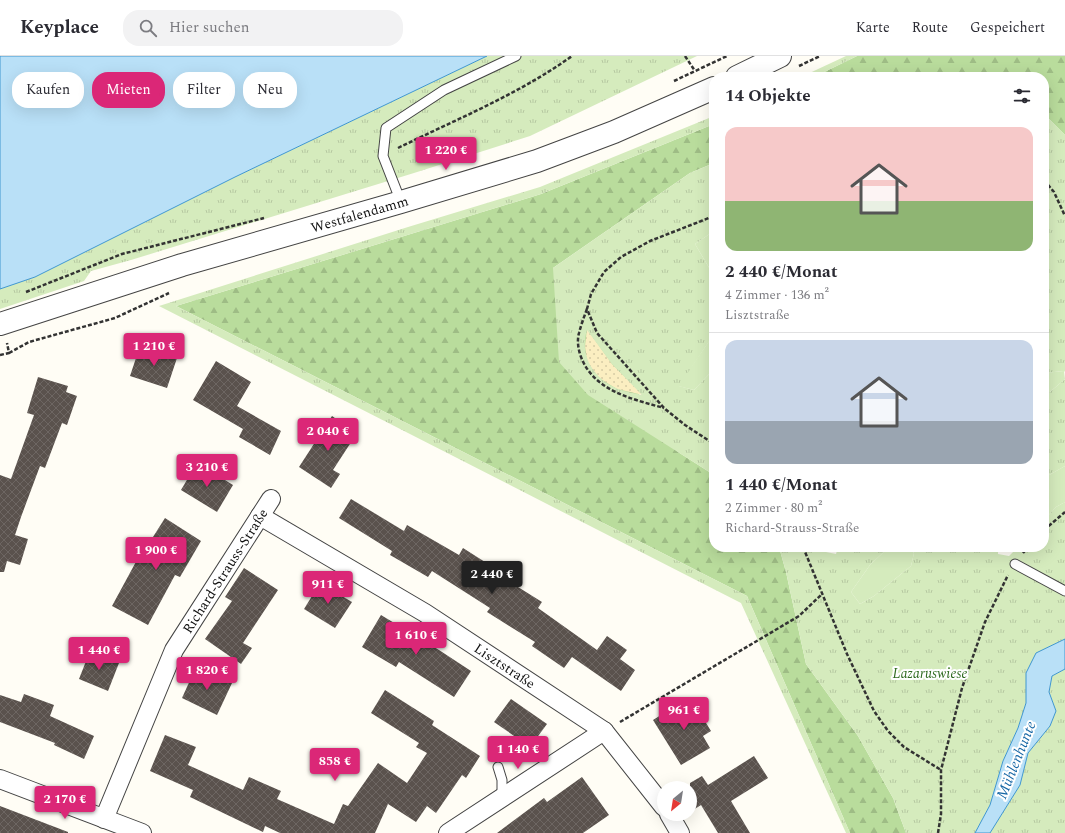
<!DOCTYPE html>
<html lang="de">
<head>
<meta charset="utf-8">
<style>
	body { margin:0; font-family:Spectral,serif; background:#f2f2f3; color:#2b2b33; height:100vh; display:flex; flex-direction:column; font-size:15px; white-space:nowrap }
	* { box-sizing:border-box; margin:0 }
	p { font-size:13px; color:#7c7c81 }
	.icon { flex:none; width:22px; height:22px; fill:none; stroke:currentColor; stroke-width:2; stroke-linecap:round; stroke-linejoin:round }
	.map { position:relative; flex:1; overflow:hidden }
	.side { position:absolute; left:709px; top:16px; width:340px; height:480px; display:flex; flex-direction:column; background:#fff; border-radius:16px; box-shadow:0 4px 16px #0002 }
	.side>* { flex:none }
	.banner { position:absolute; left:12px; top:16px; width:380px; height:36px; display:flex; gap:8px }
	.needle { width:26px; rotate:210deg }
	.buttons { position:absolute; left:657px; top:725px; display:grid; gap:8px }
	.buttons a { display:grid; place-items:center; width:40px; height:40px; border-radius:50%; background:#fff; box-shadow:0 4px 16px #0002; font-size:20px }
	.price { position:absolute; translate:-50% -34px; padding:0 9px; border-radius:4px; background:#db2777; color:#fff; font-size:13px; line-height:26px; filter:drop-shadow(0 1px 2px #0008) }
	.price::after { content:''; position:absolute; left:50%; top:24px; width:12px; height:9px; margin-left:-6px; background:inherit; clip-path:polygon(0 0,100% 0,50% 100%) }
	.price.on { background:#222; color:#fff }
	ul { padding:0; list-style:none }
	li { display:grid; align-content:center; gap:8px; height:212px; padding:0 16px }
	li+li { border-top:1px solid #e1e1e2 }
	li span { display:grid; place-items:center; height:124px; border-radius:12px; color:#555 }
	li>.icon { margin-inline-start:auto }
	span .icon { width:72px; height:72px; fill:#fffc; stroke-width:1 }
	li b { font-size:17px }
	h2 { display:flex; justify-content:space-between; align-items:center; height:48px; padding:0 16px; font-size:17px }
	.pill { padding:0 14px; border-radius:16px; background:#fff; box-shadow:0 4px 16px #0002; font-size:14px; line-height:36px }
	.pill.on { background:#db2777; color:#fff }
	header { display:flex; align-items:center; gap:24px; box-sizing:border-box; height:56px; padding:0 20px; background:#fff; border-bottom:1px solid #e1e1e2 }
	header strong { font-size:19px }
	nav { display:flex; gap:22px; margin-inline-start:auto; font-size:14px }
	.search { width:280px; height:36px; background:#f2f2f3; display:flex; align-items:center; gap:10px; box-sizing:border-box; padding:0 14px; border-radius:16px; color:#7c7c81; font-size:15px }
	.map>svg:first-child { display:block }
	.grass { fill:#d5ebbd }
	.forest { fill:url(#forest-firs) }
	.sand { fill:url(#sand-dots) }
	.park { fill:url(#park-tufts); fill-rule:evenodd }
	.water { fill:#b9e0f7; stroke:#3f96cf }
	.building { fill:url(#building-cross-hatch) }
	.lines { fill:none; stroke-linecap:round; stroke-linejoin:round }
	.service-casing { stroke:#444; stroke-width:11 }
	.minor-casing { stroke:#444; stroke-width:20 }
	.tertiary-casing { stroke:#444; stroke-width:24 }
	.path { stroke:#333; stroke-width:2.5; stroke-dasharray:4 2; stroke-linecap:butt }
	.service { stroke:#fff; stroke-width:9 }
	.minor { stroke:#fff; stroke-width:18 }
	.tertiary { stroke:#fff; stroke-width:22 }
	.labels { text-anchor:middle; stroke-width:4; stroke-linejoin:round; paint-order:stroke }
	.street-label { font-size:14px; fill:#111; stroke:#fff }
	.park-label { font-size:14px; font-style:italic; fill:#2f6b1f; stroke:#fff }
	.water-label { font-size:15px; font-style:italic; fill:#1768a6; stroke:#fff }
</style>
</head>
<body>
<header>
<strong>Keyplace</strong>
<div class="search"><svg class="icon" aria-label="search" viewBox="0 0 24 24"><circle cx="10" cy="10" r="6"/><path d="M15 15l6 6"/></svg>Hier suchen</div>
<nav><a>Karte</a><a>Route</a><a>Gespeichert</a></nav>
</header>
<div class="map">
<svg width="1065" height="777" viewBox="0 0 1065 777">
	<defs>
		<pattern id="forest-firs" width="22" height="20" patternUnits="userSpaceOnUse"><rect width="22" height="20" fill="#b9dc9c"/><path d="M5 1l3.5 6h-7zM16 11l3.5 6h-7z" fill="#9ebc85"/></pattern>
		<pattern id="sand-dots" width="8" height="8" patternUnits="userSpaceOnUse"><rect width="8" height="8" fill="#fbeec1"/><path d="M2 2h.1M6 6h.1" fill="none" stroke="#d6cba5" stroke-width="1.8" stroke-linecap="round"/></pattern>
		<pattern id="park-tufts" width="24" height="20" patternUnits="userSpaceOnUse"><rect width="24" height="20" fill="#d5ebbd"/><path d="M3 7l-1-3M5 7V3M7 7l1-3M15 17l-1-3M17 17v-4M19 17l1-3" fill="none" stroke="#b6c8a1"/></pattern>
		<pattern id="building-cross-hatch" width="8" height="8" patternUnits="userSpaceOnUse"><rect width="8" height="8" fill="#5a524d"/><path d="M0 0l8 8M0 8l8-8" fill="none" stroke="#6d6662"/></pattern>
	</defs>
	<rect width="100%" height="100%" fill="#fffdf5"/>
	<g class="grass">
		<path d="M714 175V220L695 188Z"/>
		<path d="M714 278V313L694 334 678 330Z"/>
		<path d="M1064 315 1065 323 1044 341V317Z"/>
		<path d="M1065 410V446L1056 451 1044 464V422Z"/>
		<path d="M889 491H910L914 497 911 510 874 540 860 548 851 536 870 509Z"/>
	</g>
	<g class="forest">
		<path d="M857 0H1065V79L1046 60 1044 59V21H814Z"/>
		<path d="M714 68V107L690 117 553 212 678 396 714 419V491H779L786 516 806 608 858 680 893 742 906 777H850L747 540 176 250 541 138Z"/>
	</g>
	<path class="sand" d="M587 273 612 308 643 339 617 333 599 322 587 306 585 290Z"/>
	<g class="park">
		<path d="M487 0H697L530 80 414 117 131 204 91 215 84 225 0 253V233L35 221 235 121Z"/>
		<path d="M846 0H857L814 21H801Z"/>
		<path d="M1044 59 1046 60 1065 79V316L1064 315 1044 317Z"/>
		<path d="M714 60V68L541 138 176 250 747 540 850 777H846L741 547 159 250 408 171 540 131Z"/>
		<path d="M714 107V175L695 188 714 220V278L679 330 694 334 714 313V419L588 339 559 306 553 212 690 117ZM587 274 612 308 642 339C634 337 626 336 618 333 593 323 579 299 587 274Z"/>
		<path d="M1065 323V410L1044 422V341Z"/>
		<path d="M1065 446V583L1037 597 1026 617V647L1018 672 1003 705 990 749 975 777H906L893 742 858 680 806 608 786 516 779 491H821V495L836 498 838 491H889L870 509 851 536 860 548 874 540 911 510 914 497 910 491H998V498L1009 500 1018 491H1044V464L1056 451Z"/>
		<path d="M1065 613V777H990L1020 729 1028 697 1050 670 1056 655 1049 636 1052 620Z"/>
	</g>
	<g class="water">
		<path d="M0 0H487L235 121 35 221 0 233Z"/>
		<path d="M1065 583V613L1052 620 1049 636 1056 655 1050 670 1028 697 1020 729 990 777H975L990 749 1003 705 1018 672 1026 647V617L1036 597Z"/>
	</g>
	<g class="building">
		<path d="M140 290 177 302 167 332 130 320Z"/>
		<path d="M216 305 251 326 237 350 281 375 270 399 239 381 243 373 193 344Z"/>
		<path d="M38 321 68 330 66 336 77 340 67 369 62 367 45 412 40 410 21 461 15 479 28 483 20 509 7 505 4 516H0V419L11 423 34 359 27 357Z"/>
		<path d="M332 360 357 377 333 414 340 418 331 432 299 411Z"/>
		<path d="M197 407 233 429 217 456 181 434Z"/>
		<path d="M351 443 404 475 407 469 459 499 463 492 496 513 494 516 542 546 538 552 597 594 607 580 627 594 620 603 635 614 621 635 572 601 564 612 532 590 535 586 487 556 490 552 432 515 428 521 390 499 392 495 339 462Z"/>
		<path d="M165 462 201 485 180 521 175 519 148 569 112 550 144 491 146 492Z"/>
		<path d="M244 512 278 534 243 587 252 592 241 608 205 583 232 545 225 541Z"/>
		<path d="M320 527 352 546 335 572 304 553Z"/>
		<path d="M381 559 439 594 471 615 454 641 399 606 396 611 362 591Z"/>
		<path d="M90 595 119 607 108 635 79 623Z"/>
		<path d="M196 611 232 627 217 659 182 642Z"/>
		<path d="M385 634 434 665 432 669 480 700 466 722 462 719 436 757 427 750 416 766 388 748 375 777H280L265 770 263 776 190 741 193 734 150 715 165 679 196 691 188 709 243 734 249 721 281 735 277 743 334 768 343 748 348 750 378 707 407 727 427 697 416 691 419 687 371 657Z"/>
		<path d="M24 638 54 649 50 660 94 680 84 703 54 689 55 687 0 666V639L21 646Z"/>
		<path d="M511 643 547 668 530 691 494 666Z"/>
		<path d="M687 643 691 648 693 646 711 675 703 680 710 692 681 709 653 664Z"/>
		<path d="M754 700 768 722 731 745 750 777H718L701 749 690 756V727L702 720 708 729Z"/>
		<path d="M582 721 609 759 583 777H497L544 742 547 746Z"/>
		<path d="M0 750 68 776V777H0Z"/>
	</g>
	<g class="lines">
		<defs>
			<g id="service">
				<path d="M401 146 383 100 386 72 444 34 516 0"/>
				<path d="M1015 508 1065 535"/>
				<path d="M498 711 502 724V742"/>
			</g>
			<g id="minor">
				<path id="s1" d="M260 460 425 557 604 675 664 751"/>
				<path d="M0 723 142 777"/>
				<path d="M669 758 680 777"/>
				<path id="s2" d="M104 763 174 594 271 443"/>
				<path d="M448 777 604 675"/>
			</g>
			<g id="tertiary">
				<path d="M737 21 780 0"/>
				<path id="s3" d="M0 268 182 209 401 146 537 105 614 76 714 32"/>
			</g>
		</defs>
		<use href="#service" class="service-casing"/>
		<use href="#minor" class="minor-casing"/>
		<use href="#tertiary" class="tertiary-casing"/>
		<g class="path">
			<path d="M685 0 695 15"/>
			<path d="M799 10 820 0"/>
			<path d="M674 25 727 0"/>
			<path d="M398 92C457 63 519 38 572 0"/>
			<path d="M1044 124 1054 136 1065 160"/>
			<path d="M714 160 650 185 621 201 604 216 591 238 587 253 597 277 664 352 685 369 714 388"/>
			<path d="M26 236 122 198 264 162"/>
			<path d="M587 253C584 261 581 269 579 277 577 284 578 293 581 301 594 335 632 343 664 352"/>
			<path d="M9 297 29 286 115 262 169 237"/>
			<path d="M0 299 9 297 7 287"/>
			<path d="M1044 474 1065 456"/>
			<path d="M803 491 847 598 874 655 888 675 904 691 941 714"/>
			<path d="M1023 497 1028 491"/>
			<path d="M620 666 799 560 822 538"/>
			<path d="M938 777 941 758V714L962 632 985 566 1008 519"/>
		</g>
		<use href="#service" class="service"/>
		<use href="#minor" class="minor"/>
		<use href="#tertiary" class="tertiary"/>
	</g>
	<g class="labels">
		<g class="street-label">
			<text dy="5" stroke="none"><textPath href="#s3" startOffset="376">Westfalendamm</textPath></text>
			<text dy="5" stroke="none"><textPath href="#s2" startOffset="277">Richard-Strauss-Straße</textPath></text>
			<text dy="5" stroke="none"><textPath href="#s1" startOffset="287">Lisztstraße</textPath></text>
		</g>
		<g class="park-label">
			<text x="930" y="622">Lazaruswiese</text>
		</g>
		<g class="water-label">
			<text transform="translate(1016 704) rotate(-68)" y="5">Mühlenhunte</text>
		</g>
	</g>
</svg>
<div class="buttons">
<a><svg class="needle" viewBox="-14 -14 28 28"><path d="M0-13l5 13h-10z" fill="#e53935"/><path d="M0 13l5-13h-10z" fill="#7c7c81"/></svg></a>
</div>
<b class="price" style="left:446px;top:115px">1 220 €</b>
<b class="price" style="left:154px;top:311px">1 210 €</b>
<b class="price" style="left:328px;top:396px">2 040 €</b>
<b class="price" style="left:207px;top:432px">3 210 €</b>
<b class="price" style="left:156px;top:515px">1 900 €</b>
<b class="price on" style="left:492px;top:539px">2 440 €</b>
<b class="price" style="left:328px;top:549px">911 €</b>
<b class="price" style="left:416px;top:600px">1 610 €</b>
<b class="price" style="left:99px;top:615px">1 440 €</b>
<b class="price" style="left:207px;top:635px">1 820 €</b>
<b class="price" style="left:684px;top:675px">961 €</b>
<b class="price" style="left:518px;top:714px">1 140 €</b>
<b class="price" style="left:335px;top:726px">858 €</b>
<b class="price" style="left:65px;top:764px">2 170 €</b>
<div class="banner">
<a class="pill">Kaufen</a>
<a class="pill on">Mieten</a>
<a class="pill">Filter</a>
<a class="pill">Neu</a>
</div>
<section class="side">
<h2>14 Objekte<svg class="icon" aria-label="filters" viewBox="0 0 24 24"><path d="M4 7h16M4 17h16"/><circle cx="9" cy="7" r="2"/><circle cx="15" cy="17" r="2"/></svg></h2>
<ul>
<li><span style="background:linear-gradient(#f6c9c9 60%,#8fb573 0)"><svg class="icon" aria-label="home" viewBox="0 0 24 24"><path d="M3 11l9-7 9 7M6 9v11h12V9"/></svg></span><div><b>2 440 €/Monat</b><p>4 Zimmer · 136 m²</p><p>Lisztstraße</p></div></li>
<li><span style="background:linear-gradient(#c9d6e8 65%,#9aa5b1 0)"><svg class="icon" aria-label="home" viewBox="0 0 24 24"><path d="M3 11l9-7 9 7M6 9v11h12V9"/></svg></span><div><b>1 440 €/Monat</b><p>2 Zimmer · 80 m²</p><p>Richard-Strauss-Straße</p></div></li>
</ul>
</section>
</div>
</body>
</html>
